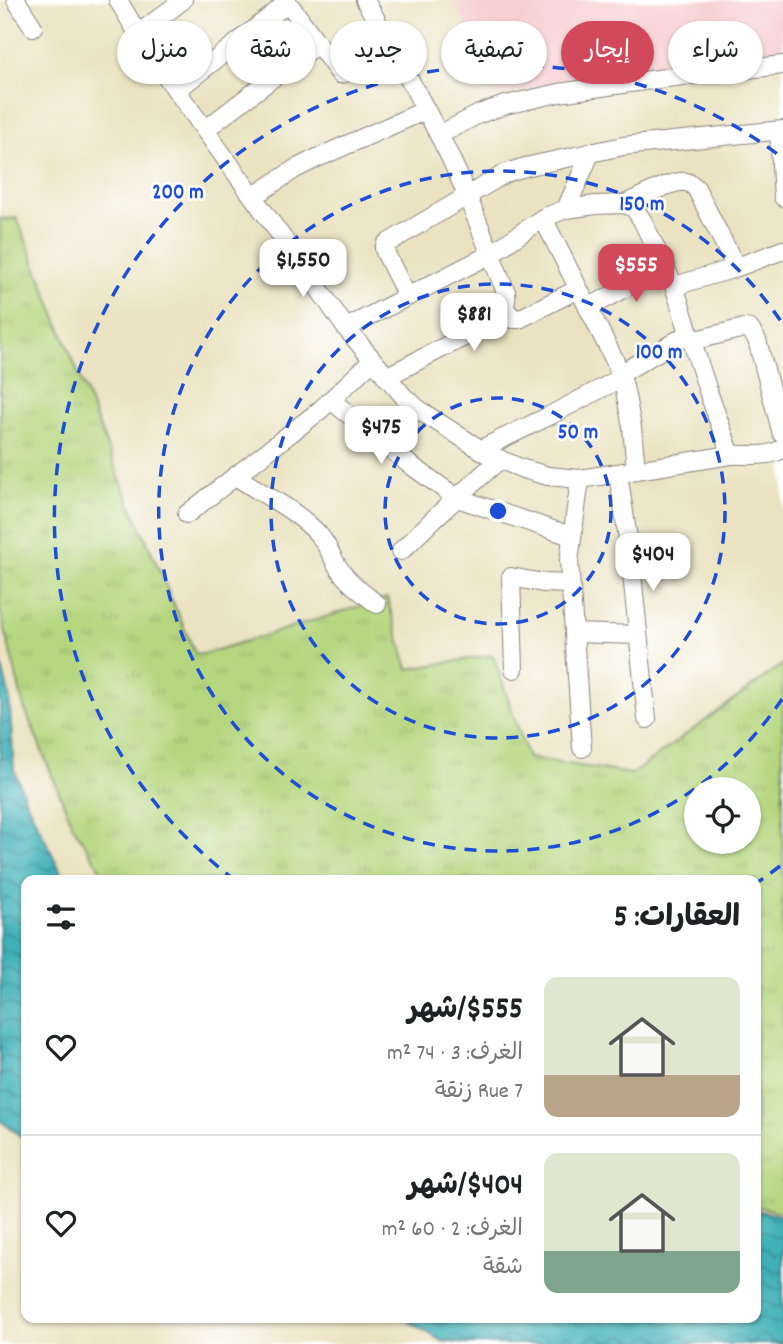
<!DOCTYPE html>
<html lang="ar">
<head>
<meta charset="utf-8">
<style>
	body { margin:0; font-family:Dekko,"Playpen Sans Arabic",sans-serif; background:#f6f6f6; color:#202124; direction:rtl; height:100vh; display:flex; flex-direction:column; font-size:26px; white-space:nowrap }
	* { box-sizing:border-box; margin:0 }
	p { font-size:23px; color:#757577 }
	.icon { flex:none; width:38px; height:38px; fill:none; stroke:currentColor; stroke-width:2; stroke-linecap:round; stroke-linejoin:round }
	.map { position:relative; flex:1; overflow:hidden; direction:ltr }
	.sheet { position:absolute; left:21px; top:875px; width:740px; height:448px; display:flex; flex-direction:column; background:#fff; border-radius:14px; box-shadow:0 2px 5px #0004; direction:rtl }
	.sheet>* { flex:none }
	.banner { position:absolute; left:21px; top:21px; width:742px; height:63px; direction:rtl; display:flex; gap:14px }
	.fabs { position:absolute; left:684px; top:777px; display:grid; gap:14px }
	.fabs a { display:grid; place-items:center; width:77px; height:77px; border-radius:50%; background:#fff; box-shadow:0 2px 5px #0004; font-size:35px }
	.price { position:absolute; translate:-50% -60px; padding:0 16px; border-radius:14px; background:#fff; color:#222; font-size:23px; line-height:46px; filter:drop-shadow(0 2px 4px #0008) }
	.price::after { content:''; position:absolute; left:50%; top:42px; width:21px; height:16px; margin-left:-10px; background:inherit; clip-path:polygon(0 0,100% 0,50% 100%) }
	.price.on { background:#d1495b; color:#fff }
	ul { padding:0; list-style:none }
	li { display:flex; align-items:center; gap:21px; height:175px; padding:0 21px }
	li+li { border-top:2px solid #e0e0e0 }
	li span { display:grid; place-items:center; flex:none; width:196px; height:140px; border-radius:14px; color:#555 }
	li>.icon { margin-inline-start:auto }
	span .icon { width:84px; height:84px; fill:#fffc; stroke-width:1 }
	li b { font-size:30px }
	h2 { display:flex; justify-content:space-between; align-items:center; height:84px; padding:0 21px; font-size:30px }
	.tag { padding:0 24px; border-radius:32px; background:#fff; box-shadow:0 2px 5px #0004; font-size:24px; line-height:63px }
	.tag.on { background:#d1495b; color:#fff }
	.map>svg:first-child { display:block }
	.built { fill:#f7cfd2 }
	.grass { fill:url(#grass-tufts); stroke:#6c7c5c; stroke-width:2; fill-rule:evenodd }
	.water { fill:url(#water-waves); stroke:#326a7a; stroke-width:2 }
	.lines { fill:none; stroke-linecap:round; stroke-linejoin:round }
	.minor-casing { stroke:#86827e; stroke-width:20 }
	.minor { stroke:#fff; stroke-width:18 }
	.ring { fill:none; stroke:#1d4ed8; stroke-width:3.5; stroke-dasharray:12 9 }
	.centre { fill:#1d4ed8; stroke:#fff; stroke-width:3.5 }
	.ring-label { font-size:21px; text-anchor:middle; font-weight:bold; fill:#1d4ed8; stroke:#fff; stroke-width:5; stroke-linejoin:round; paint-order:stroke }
</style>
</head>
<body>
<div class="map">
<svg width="783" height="1344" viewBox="0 0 783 1344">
	<defs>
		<pattern id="grass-tufts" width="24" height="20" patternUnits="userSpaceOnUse" patternTransform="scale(1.75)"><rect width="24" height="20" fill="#b5d67e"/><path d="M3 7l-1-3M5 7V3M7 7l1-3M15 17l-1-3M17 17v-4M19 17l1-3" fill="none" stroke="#9bb76e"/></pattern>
		<pattern id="water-waves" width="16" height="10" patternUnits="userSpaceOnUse" patternTransform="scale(1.75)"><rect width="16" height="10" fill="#41b1b8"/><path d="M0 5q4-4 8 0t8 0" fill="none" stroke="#369097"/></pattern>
	</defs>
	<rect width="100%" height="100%" fill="#fff"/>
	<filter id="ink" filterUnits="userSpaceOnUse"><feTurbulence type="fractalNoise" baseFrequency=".0143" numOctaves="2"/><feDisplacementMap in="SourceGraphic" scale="14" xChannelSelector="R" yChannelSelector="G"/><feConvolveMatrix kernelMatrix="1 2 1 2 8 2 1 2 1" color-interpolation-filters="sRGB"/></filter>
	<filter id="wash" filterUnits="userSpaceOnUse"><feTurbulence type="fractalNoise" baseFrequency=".00686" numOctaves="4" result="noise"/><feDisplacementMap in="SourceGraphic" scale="28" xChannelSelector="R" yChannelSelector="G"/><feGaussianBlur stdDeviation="1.57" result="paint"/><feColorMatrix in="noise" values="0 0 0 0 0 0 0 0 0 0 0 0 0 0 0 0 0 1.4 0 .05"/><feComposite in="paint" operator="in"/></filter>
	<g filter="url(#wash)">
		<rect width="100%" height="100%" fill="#eae2c0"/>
		<path class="built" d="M455 0H783V53L492 95Z"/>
		<path class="grass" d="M17 218 121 482 195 653 204 654 387 598 408 669 493 655 528 758 632 774 783 664V1213L756 1206V880H107L72 824 24 707 0 610V219ZM696 789H749V842H696Z"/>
		<g class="water">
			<path d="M0 660 9 694 14 769 26 801 65 880H26V1145L24 1139 0 1120Z"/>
			<path d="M756 1210 783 1216V1344H467L442 1341 403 1318H756Z"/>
		</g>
	</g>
	<g filter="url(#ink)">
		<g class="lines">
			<defs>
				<g id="minor">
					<path d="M16 0 33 27"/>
					<path d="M118 0 148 51 305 269 346 328 404 397 422 412 489 455 523 469 548 476 580 479"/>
					<path d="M286 0 340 74 345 73 391 46"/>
					<path d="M365 0C394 51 424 104 450 157 471 201 487 247 506 292 508 306 501 314 491 323L386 377"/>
					<path d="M138 34 183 0"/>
					<path d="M177 90 276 12 287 2"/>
					<path d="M206 129 317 44"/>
					<path d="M779 131 783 197"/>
					<path d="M439 135 479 114 505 105 559 93 665 78 783 65"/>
					<path d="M254 196 295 169 317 158 426 110"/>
					<path d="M625 204C639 198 671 180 686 182 691 183 692 185 696 188L736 267"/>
					<path d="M566 209 596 205 625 204 634 208 642 220 674 286 709 394 731 455 580 479 569 561 582 748"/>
					<path d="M543 218 615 361 624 386 632 427 636 470"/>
					<path d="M674 286 729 270 783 250"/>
					<path d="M407 296 386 254 384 249 386 244 506 173 525 167 623 146 783 130"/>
					<path d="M505 308 513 319H519L578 289"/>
					<path d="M588 308 666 266"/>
					<path d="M346 328 491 254 543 218 566 209 591 152"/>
					<path d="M692 341 744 328 750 329 757 340 782 434 783 433"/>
					<path d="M620 374 690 333"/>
					<path d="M331 400 409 464 457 498 571 536"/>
					<path d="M481 449 549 416 621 378"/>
					<path d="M731 455C746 454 771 458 783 448"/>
					<path d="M618 473 629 545 647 719"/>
					<path d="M236 476C264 496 296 509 319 535 327 544 332 557 338 567 348 583 363 593 377 604"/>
					<path d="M187 514 319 411 372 361"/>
					<path d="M401 551 439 514 500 459"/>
					<path d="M574 633 638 635"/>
					<path d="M514 669 511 577 543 583 570 584"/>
				</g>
			</defs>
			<use href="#minor" class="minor-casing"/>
			<use href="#minor" class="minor"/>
		</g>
	</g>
	<g class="ring">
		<circle cx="498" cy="511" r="113"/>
		<circle cx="498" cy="511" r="227"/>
		<path d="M782 699A340 340 0 1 1 782 323"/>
		<path d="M780 866A453 453 0 0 1 758 882M235 880A453 453 0 1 1 780 156"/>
	</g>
	<circle cx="498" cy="511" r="10" class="centre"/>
	<g class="ring-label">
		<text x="178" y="198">200 m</text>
		<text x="642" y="210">150 m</text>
		<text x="659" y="358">100 m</text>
		<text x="578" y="438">50 m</text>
	</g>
</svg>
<div class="fabs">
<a><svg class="icon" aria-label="locate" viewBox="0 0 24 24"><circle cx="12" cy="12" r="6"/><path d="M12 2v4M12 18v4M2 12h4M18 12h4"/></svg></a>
</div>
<b class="price" style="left:303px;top:299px">$1,550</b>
<b class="price on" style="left:636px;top:304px">$555</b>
<b class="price" style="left:474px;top:353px">$881</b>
<b class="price" style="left:381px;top:466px">$475</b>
<b class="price" style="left:653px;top:593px">$404</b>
<div class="banner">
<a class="tag">شراء</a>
<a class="tag on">إيجار</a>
<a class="tag">تصفية</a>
<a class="tag">جديد</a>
<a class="tag">شقة</a>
<a class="tag">منزل</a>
</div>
<section class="sheet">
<h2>العقارات: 5<svg class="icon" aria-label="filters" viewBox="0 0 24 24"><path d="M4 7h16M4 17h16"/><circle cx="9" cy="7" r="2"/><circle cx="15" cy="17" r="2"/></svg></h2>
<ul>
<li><span style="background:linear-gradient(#dfe7d0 70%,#b9a48a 0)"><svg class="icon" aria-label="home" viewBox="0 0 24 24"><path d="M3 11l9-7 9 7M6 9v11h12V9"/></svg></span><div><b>$555/شهر</b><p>الغرف: 3 · 74 m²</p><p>Rue 7 زنقة</p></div><svg class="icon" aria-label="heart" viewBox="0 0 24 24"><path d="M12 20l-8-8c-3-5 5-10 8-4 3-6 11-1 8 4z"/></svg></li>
<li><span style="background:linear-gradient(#dfe7d0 70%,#7fa58c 0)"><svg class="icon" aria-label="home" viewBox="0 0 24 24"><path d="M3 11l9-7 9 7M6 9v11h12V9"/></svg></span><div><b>$404/شهر</b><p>الغرف: 2 · 60 m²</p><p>شقة</p></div><svg class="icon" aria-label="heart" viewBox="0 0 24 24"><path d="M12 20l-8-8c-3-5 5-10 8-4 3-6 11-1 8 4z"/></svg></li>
</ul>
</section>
</div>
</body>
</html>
